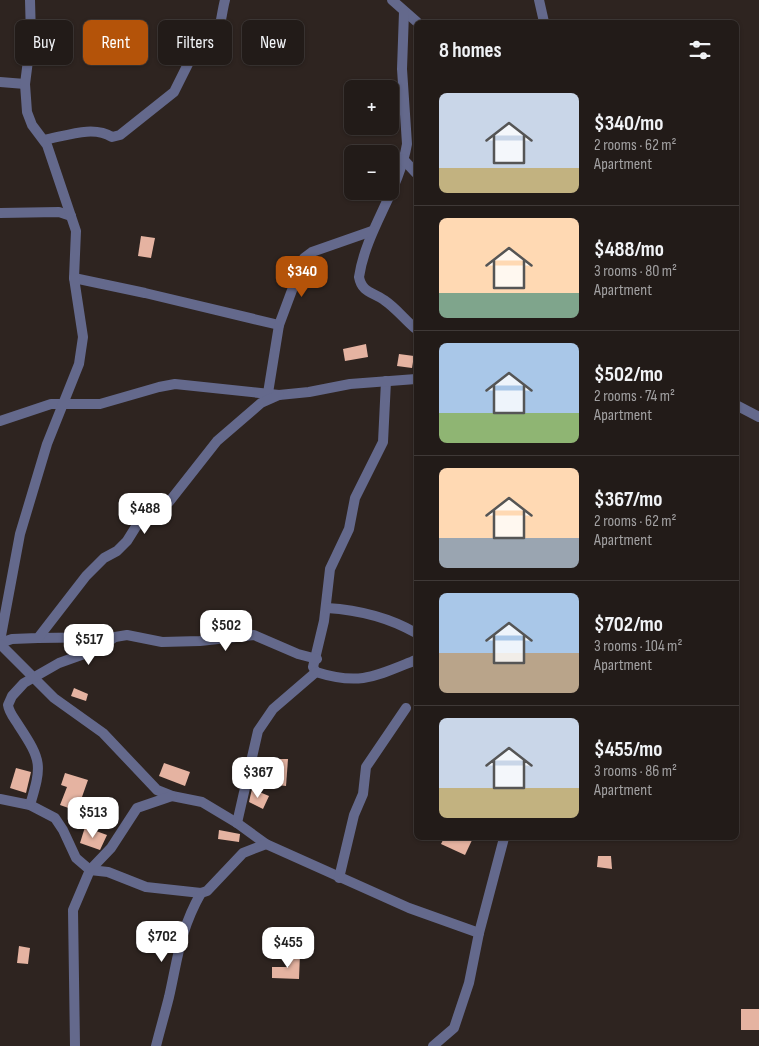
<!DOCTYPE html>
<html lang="en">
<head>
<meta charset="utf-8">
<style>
	body { margin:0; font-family:"Sofia Sans Condensed",sans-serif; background:#2a2421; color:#f1f3f6; height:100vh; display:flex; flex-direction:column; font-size:19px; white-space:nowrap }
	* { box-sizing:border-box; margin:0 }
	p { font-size:16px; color:#a2a1a2 }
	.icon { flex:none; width:28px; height:28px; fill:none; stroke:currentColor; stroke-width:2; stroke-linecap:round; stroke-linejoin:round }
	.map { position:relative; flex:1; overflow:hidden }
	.details { position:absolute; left:414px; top:20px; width:325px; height:820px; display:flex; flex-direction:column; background:#221b18; border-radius:8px; box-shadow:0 1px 4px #0004,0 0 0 1px #3f3937 }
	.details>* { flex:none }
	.hud { position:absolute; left:15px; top:20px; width:324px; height:45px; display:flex; gap:10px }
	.buttons { position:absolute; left:344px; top:80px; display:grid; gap:10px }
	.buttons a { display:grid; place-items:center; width:55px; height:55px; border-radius:8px; background:#221b18; box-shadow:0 1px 4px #0004,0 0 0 1px #3f3937; font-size:25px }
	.price { position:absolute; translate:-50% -42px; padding:0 11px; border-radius:10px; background:#fff; color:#222; font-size:16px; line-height:32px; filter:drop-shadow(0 1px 2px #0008) }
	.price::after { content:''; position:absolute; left:50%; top:30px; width:15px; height:11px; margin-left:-8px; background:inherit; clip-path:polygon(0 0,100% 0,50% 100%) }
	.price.on { background:#b45309; color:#fff }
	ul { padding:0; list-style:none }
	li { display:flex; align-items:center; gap:15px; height:125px; padding:0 25px }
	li+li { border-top:1px solid #3f3937 }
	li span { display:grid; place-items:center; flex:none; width:140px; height:100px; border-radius:8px; color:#555 }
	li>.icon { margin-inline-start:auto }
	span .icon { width:60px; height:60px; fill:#fffc; stroke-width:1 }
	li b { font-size:21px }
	h2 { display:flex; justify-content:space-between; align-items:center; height:60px; padding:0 25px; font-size:21px }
	.chip { padding:0 18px; border-radius:8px; background:#221b18; box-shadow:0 1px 4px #0004,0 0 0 1px #3f3937; font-size:18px; line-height:45px }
	.chip.on { background:#b45309; color:#fff }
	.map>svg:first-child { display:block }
	.building { fill:#e5b3a1 }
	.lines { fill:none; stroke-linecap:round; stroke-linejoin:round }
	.minor { stroke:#64698c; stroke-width:10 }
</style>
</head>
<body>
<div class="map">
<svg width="759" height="1046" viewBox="0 0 759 1046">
	<rect width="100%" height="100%" fill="#2e2420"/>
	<g class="building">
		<path d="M141 236 155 238 151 258 138 256Z"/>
		<path d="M366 344 368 357 345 361 343 349Z"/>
		<path d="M399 354 414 356 412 368 397 366Z"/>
		<path d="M74 688 88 694 86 701 71 696Z"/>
		<path d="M280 759H288L286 786 278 785Z"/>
		<path d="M164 763 190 772 185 786 159 776Z"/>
		<path d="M16 768 31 772 26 793 10 788Z"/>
		<path d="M65 773 88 780 77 811 60 805 67 787 61 785Z"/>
		<path d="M252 789 269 796 263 809 249 802Z"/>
		<path d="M95 797 116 800 114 814 93 811Z"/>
		<path d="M85 827 107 835 100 850 80 843Z"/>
		<path d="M219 830 240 834 239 842 218 839Z"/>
		<path d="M444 838H473L465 855 441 844Z"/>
		<path d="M598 856H611L612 869 597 867Z"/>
		<path d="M19 946 30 948 28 964 17 963Z"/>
		<path d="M290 953 300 954 299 979 272 978V967H289Z"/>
		<rect x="741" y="1009" width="18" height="21"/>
	</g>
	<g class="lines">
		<g class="minor">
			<path d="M392 0 417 22"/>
			<path d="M539 0 544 22"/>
			<path d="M404 12 402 69 407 144C399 191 366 230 359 277 362 293 373 292 384 300 396 308 405 320 416 329"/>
			<path d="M0 82 25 84"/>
			<path d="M44 140C66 136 93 125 112 137L120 135 174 92 190 60C197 58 206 56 212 51 218 45 222 10 225 0"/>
			<path d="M403 159 416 173"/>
			<path d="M0 213 59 212 71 216"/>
			<path d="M74 278 145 293 279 325"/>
			<path d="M386 381 383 442 355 498 349 529 330 569 324 621 313 667 316 672C360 686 376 676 416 660"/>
			<path d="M268 393 279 325 304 258 312 252 372 231"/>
			<path d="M736 405 759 417"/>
			<path d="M0 421 51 404H100L159 387 175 384 279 395 309 392 350 384 416 379"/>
			<path d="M327 608C359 610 388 617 416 633"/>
			<path d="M38 638 115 637"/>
			<path d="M0 641 20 534 47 444 79 364 83 337 74 278 76 231 47 145 32 125 27 112 25 84 31 37 30 0"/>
			<path d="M0 643 12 639 38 638 86 576 104 558 117 551 127 541 142 517 169 502 217 441 261 403 279 395"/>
			<path d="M0 644 54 698 103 733 157 790 172 796 202 802 237 823 266 844 409 908 479 933"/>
			<path d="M0 799 30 805 55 818 63 830 76 858 90 870 108 872 146 887 201 893 207 891 243 853 266 844"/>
			<path d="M30 805C42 765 42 761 19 726 15 719 9 713 8 705L12 696 24 683 59 663 98 649 115 637 127 635 162 642 200 641 254 635 298 654 317 659"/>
			<path d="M237 823 258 731 273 709 316 672"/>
			<path d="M339 878 354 815 363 794 366 767 406 708"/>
			<path d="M75 1046 73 910 90 870 111 848 137 808 172 796"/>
			<path d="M156 1046C160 1030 165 1013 169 997 178 957 180 930 201 893"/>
			<path d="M433 1046 454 1028 469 983 479 933 504 838"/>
		</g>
	</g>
</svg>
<div class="buttons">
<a>+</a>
<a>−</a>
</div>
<b class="price on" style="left:302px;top:298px">$340</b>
<b class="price" style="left:145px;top:535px">$488</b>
<b class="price" style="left:226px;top:652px">$502</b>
<b class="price" style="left:89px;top:666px">$517</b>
<b class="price" style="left:258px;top:799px">$367</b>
<b class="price" style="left:93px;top:839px">$513</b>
<b class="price" style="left:162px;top:963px">$702</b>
<b class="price" style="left:288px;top:969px">$455</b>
<div class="hud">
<a class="chip">Buy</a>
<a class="chip on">Rent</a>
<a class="chip">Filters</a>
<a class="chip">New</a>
</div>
<section class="details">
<h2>8 homes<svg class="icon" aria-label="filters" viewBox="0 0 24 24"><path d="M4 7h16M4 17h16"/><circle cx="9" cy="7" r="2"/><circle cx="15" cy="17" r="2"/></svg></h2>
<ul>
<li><span style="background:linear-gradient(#c9d6e8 75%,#c2b280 0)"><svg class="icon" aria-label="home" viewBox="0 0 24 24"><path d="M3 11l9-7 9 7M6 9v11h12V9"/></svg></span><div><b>$340/mo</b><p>2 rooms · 62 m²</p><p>Apartment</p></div></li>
<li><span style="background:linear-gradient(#ffd9b3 75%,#7fa58c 0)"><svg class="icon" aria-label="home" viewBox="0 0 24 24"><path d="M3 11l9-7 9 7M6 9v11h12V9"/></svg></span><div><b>$488/mo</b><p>3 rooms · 80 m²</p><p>Apartment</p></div></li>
<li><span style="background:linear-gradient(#a9c7e8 70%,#8fb573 0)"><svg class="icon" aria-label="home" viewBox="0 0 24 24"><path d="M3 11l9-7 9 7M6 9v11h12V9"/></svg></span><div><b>$502/mo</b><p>2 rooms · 74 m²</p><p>Apartment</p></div></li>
<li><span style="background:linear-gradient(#ffd9b3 70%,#9aa5b1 0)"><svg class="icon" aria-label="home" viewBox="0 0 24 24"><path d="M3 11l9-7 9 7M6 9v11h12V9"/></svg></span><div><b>$367/mo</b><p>2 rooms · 62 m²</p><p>Apartment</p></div></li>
<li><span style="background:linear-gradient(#a9c7e8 60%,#b9a48a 0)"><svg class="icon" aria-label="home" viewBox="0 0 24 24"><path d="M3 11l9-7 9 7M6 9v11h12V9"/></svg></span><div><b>$702/mo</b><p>3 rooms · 104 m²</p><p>Apartment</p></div></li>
<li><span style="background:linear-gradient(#c9d6e8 70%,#c2b280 0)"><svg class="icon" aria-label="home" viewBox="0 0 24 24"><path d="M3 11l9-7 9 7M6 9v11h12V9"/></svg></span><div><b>$455/mo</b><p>3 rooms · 86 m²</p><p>Apartment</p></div></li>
</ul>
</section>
</div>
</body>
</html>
